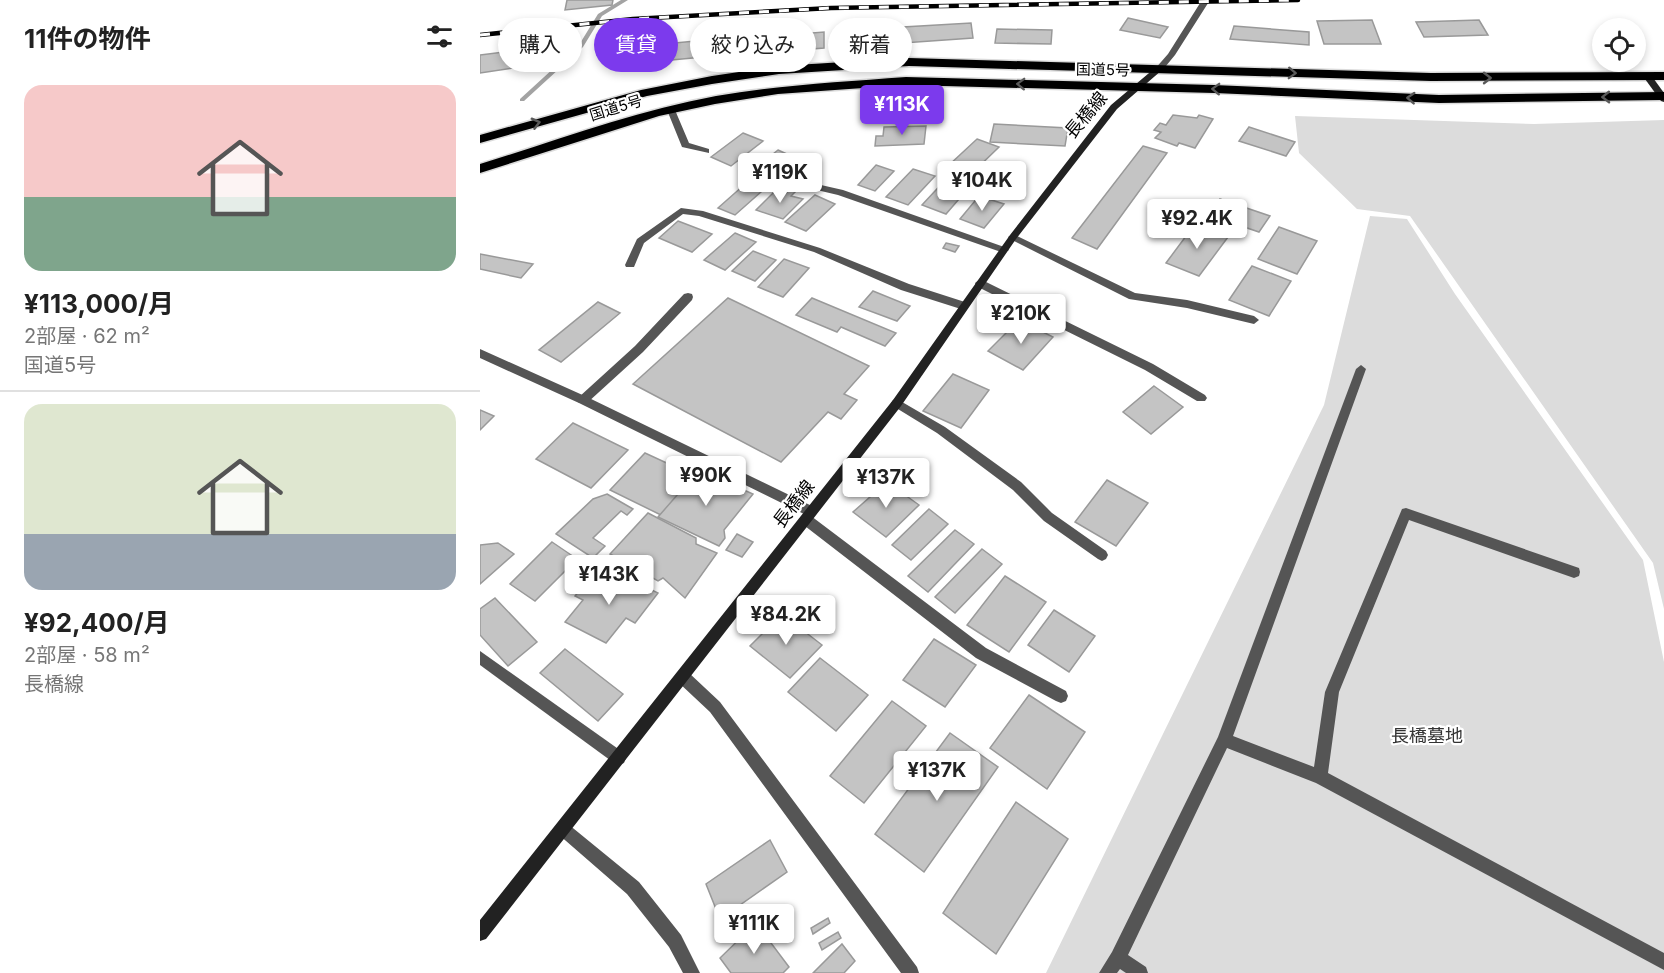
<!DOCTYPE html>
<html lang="ja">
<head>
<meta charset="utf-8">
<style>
	body { margin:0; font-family:Inter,"Noto Sans JP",sans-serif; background:#f6f6f6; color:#222; height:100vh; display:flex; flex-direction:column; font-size:22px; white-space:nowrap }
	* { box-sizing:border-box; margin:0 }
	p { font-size:20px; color:#767676 }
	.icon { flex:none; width:33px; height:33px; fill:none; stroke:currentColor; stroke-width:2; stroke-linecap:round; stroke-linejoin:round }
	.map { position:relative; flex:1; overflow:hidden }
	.details { display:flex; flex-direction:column; background:#fff; width:480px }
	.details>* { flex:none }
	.banner { position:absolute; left:18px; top:18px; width:570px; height:54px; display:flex; gap:12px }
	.buttons { position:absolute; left:1112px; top:18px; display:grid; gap:12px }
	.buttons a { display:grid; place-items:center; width:54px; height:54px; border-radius:50%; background:#fff; box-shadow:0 3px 9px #0003; font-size:30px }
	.price { position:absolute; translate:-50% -51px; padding:0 14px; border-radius:6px; background:#fff; color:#222; font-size:20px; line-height:39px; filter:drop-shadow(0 2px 3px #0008) }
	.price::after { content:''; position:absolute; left:50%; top:36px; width:18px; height:14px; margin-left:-9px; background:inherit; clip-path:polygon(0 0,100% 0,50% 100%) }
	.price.current { background:#7c3aed; color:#fff }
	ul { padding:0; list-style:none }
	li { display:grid; align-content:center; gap:12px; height:318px; padding:0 24px }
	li+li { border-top:2px solid #e0e0e0 }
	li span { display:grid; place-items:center; height:186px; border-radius:18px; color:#555 }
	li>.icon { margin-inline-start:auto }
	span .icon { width:108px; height:108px; fill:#fffc; stroke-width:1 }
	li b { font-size:26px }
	h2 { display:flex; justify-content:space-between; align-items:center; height:72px; padding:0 24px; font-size:26px }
	.chip { padding:0 21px; border-radius:27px; background:#fff; box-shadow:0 3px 9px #0003; font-size:21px; line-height:54px }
	.chip.current { background:#7c3aed; color:#fff }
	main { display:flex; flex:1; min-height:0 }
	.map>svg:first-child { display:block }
	.green { fill:#dcdcdc }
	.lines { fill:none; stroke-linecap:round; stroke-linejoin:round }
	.stream { fill:#a3a3a3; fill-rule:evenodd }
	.building { fill:#c4c4c4; stroke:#999; stroke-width:1.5 }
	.highway-casing { stroke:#dbdbdb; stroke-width:3 }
	.lane { fill:#555; fill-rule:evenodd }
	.street { fill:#555; fill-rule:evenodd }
	.secondary { fill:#222; fill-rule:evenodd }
	.highway { fill:#000; fill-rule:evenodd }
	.rail-casing { stroke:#000; stroke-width:4.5 }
	.rail { stroke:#fff; stroke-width:3; stroke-dasharray:10; stroke-linecap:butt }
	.oneway { stroke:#595959 }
	.labels { text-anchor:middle; stroke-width:4.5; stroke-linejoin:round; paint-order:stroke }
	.far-street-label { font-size:15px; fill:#000; stroke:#fff }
	.street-label { font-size:18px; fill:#000; stroke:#fff }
	.park-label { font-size:18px; fill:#333; stroke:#fff }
</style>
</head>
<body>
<main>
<section class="details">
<h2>11件の物件<svg class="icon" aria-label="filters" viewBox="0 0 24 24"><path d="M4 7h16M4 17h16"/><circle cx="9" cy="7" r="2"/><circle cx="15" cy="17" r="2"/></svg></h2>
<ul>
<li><span style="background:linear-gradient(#f6c9c9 60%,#7fa58c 0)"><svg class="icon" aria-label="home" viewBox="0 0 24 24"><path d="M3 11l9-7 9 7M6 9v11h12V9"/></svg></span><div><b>¥113,000/月</b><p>2部屋 · 62 m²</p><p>国道5号</p></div></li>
<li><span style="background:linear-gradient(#dfe7d0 70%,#9aa5b1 0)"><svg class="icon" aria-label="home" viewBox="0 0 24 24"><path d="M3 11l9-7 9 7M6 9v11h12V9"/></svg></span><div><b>¥92,400/月</b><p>2部屋 · 58 m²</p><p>長橋線</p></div></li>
</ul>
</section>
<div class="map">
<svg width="1184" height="973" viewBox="0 0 1184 973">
	<rect width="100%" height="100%" fill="#fff"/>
	<g class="green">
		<path d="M815 116 1054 124 1184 120V609L1173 563 930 216 877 209 819 153Z"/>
		<path d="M890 216 927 219 975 294 1163 560 1184 662V973H566L844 405Z"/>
	</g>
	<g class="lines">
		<path class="stream" d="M141 0H148L122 16 103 47 44 101H40V99L99 45 118 14Z"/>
	</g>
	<g class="building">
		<path d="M87 0H133L132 5 85 10Z"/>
		<path d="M648 18 688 27 680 38 640 30Z"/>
		<path d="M892 20 901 44H844L837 21Z"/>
		<path d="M999 20 1008 35 944 37 936 22Z"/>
		<path d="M491 23 493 38 423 43V27Z"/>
		<path d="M754 26 829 32V45L750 39Z"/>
		<path d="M517 29 572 30 571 44 515 43Z"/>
		<path d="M344 32V48L243 56 246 40Z"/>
		<path d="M236 39 234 56 149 64 153 47Z"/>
		<path d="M57 48 54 65 0 73V55Z"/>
		<path d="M693 115 717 118 719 115 733 119 715 148 699 143 697 146 675 138 681 132 674 130 680 123 686 125Z"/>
		<path d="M514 124 588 128 585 146 510 142Z"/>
		<path d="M446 126 444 144 395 146 396 136H403L404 127Z"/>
		<path d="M769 127 815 142 806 156 759 141Z"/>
		<path d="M263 133 283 141 251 166 231 157Z"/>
		<path d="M497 139 519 147 490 175 468 166Z"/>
		<path d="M663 146 687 153 617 249 592 238Z"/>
		<path d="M298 150 320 160 295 179 286 175 289 172 278 166Z"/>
		<path d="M396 165 414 171 395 191 378 185Z"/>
		<path d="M433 169 455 176 428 205 406 197Z"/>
		<path d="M273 177 290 184 255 215 238 208Z"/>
		<path d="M468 177 492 184 466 214 442 205Z"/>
		<path d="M311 188 317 190 311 196 323 199 303 219 276 210 296 190 306 193Z"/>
		<path d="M335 195 355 204 326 231 305 222Z"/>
		<path d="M499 196 524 204 504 228 480 219Z"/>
		<path d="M740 199 790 216 779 232 729 215Z"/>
		<path d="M198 221 232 234 212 252 179 238Z"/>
		<path d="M715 224 748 237 719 276 686 263Z"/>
		<path d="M799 227 837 241 817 274 778 259Z"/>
		<path d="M255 233 276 242 245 270 224 260Z"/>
		<path d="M466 243 479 246 475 252 463 248Z"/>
		<path d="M273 251 296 260 275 281 252 271Z"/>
		<path d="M0 254 53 264 41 278 0 269Z"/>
		<path d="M304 259 329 268 303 297 278 287Z"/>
		<path d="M772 266 811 281 789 316 749 300Z"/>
		<path d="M393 291 430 306 417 321 379 307Z"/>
		<path d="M248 298 389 366 364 394 377 400 361 419 348 412 301 462 153 384Z"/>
		<path d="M332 298 416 333 405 346 361 327 357 332 316 315Z"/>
		<path d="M118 302 140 313 81 362 59 350Z"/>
		<path d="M539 320 573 337 543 370 508 351Z"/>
		<path d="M473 374 509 390 481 428 443 411Z"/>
		<path d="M674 386 703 407 671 434 643 412Z"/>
		<path d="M0 410 14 416 0 430Z"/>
		<path d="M93 423 148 450 111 488 56 459Z"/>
		<path d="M165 453 217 477 183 516 130 490Z"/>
		<path d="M219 470 273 494 244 530 245 538 239 546 178 517Z"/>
		<path d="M627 480 668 503 636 546 595 522Z"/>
		<path d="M407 482 439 505 406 537 373 512Z"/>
		<path d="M127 494 153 509 147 515 141 511 113 538 125 546 113 558 76 534 113 499Z"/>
		<path d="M449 509 468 524 431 560 412 545Z"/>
		<path d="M168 513 216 538V544L237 553 205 598 183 578 178 581 130 554Z"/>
		<path d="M475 530 494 544 448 592 428 576Z"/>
		<path d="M257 534 273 542 262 557 246 550Z"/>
		<path d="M72 542 97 559 55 601 30 584Z"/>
		<path d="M18 543 34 554 0 584V545Z"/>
		<path d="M502 549 522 564 475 613 455 597Z"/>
		<path d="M112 576 133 587 143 576 178 593 155 623 146 618 126 643 85 622 103 600 95 596Z"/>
		<path d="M525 576 566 602 529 652 487 625Z"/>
		<path d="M15 598 57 642 28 666 0 635V609Z"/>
		<path d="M574 610 615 636 589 672 548 645Z"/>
		<path d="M302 614 342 645 310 678 270 646Z"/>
		<path d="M454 639 496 665 465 707 423 680Z"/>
		<path d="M85 649 143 694 118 721 60 673Z"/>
		<path d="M340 658 388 695 356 731 308 692Z"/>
		<path d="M549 695 605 732 567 789 510 748Z"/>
		<path d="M412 701 446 726 384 803 350 776Z"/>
		<path d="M470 733 518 767 444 872 395 834Z"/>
		<path d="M536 802 588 839 516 954 463 913Z"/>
		<path d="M290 840 307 872 240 919 226 884Z"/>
		<path d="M348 918 350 923 333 934 331 928Z"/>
		<path d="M276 923 309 967 303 973H251L240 958Z"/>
		<path d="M358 932 361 938 342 950 339 943Z"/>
		<path d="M362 944 375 961 364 973H333Z"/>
	</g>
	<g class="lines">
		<defs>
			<g id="highway">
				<path d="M429 58 951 73 1184 72V80L951 81 429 66 299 74 232 84 167 96 0 143V135L161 90 232 76 299 66Z"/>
				<path d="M426 77 734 85 959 95 1184 92V100L959 103 734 93 426 85 298 94 235 104 179 116 0 173V164C78 140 155 111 236 96 299 85 362 82 426 77Z"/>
			</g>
		</defs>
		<use href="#highway" class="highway-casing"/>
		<g class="lane">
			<path d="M191 107 195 110 209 143 229 149V153L202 147 187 110Z"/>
			<path d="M310 178 363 190 527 248 529 250 524 253 521 252 358 195 307 183V179Z"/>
			<path d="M208 293 212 294 213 297 212 300 163 352 107 403H99L97 400 99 397 155 346 204 294Z"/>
			<path d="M881 365 886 369 753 736 834 767 845 692 922 509 926 508 1099 568 1100 572 1099 576 1094 578 929 520 859 692 848 773 1184 953V970L836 783 747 748 648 955 666 967 668 973H646L640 969 637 973H619L632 952 738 737 876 369Z"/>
		</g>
		<g class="street">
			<path d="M722 0H730L695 55 681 72H675L674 70 688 54Z"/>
			<path d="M201 208 223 211 340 248 429 284 488 303 489 306 484 310 421 290 334 252 219 216 203 214 164 243 154 267H146L145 265 157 239Z"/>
			<path d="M533 234 655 293 707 300 774 316 779 320 774 324 707 308 649 299 530 239 528 237Z"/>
			<path d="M500 279 673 364 725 395 727 398 725 401H717L665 370 496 286 495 283Z"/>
			<path d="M0 349 107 397 334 507 336 511 334 515 331 516 506 648 586 691 588 696 586 701 581 703 576 701 496 658 321 523 319 519 324 514 99 403 0 358Z"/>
			<path d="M417 399 465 427 541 482 572 513 626 551 628 555 626 559 622 561 618 559 564 521 533 490 457 433 413 406 411 403 413 400Z"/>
			<path d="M0 651 144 753 146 758 144 763 139 765 134 763 0 665Z"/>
			<path d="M203 670 208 672 240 702 437 967 439 973H421L230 712 198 682 196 677 198 672Z"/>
			<path d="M83 821 88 824 159 882 201 935 220 973H203L189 947 147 894 78 834 75 829 78 824Z"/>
		</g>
		<g class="secondary">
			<path d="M675 68 682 70 637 109 536 239 421 406 6 939 0 941V920L413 400 530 235 631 105Z"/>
			<path d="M1165 75H1171L1184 93V102L1181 101 1165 79Z"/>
		</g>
		<use href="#highway" class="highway"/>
		<defs>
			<path id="rail" d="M0 35 153 19 351 8 818 0"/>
		</defs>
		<use href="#rail" class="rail-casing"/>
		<use href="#rail" class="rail"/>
	</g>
	<defs><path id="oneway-chevron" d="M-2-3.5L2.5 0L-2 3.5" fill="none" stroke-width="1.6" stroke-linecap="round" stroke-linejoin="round" transform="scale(1.5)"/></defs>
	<g class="oneway">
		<use href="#oneway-chevron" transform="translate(812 73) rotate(2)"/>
		<use href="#oneway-chevron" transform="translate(1007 78)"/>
		<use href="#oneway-chevron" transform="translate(541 84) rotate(-178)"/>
		<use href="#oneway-chevron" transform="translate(736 89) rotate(-178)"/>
		<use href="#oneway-chevron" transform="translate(1126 97) rotate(179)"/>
		<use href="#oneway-chevron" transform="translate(931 98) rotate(-177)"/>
		<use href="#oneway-chevron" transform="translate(56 123) rotate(-15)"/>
	</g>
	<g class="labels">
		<g class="far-street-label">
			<text transform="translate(623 70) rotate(1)" y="5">国道5号</text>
			<text transform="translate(136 108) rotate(-17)" y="5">国道5号</text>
		</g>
		<g class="street-label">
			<text transform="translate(606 115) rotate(-50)" y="6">長橋線</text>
			<text transform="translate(314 504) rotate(-52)" y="6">長橋線</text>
		</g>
		<g class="park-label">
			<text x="947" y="742">長橋墓地</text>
		</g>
	</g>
</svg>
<div class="buttons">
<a><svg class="icon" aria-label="locate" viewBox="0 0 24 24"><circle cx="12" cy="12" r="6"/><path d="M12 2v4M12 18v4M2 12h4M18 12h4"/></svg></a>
</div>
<b class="price current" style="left:422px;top:136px">¥113K</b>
<b class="price" style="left:300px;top:204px">¥119K</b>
<b class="price" style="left:502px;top:212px">¥104K</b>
<b class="price" style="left:717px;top:250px">¥92.4K</b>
<b class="price" style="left:541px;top:345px">¥210K</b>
<b class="price" style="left:226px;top:507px">¥90K</b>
<b class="price" style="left:406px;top:509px">¥137K</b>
<b class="price" style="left:129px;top:606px">¥143K</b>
<b class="price" style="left:306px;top:646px">¥84.2K</b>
<b class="price" style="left:457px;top:802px">¥137K</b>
<b class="price" style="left:274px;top:955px">¥111K</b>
<div class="banner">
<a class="chip">購入</a>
<a class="chip current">賃貸</a>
<a class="chip">絞り込み</a>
<a class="chip">新着</a>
</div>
</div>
</main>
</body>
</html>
